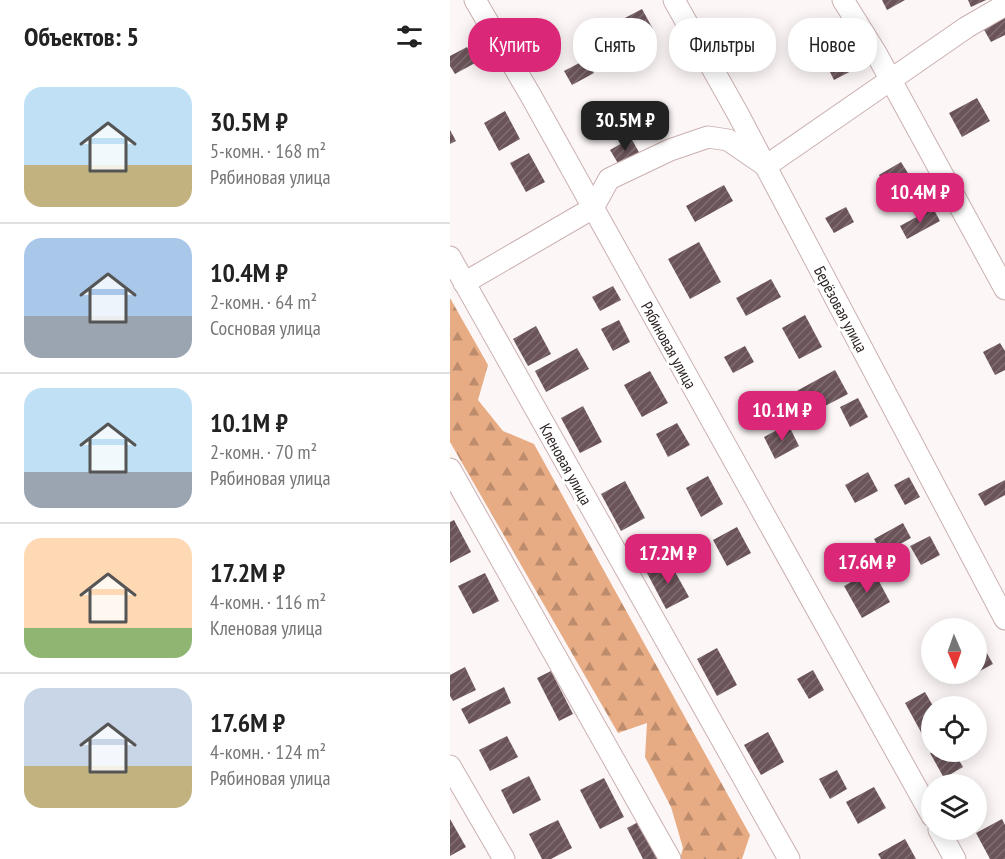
<!DOCTYPE html>
<html lang="ru">
<head>
<meta charset="utf-8">
<style>
	body { margin:0; font-family:"PT Sans Narrow",sans-serif; background:#f2f2f2; color:#222; height:100vh; display:flex; flex-direction:column; font-size:22px; white-space:nowrap }
	* { box-sizing:border-box; margin:0 }
	p { font-size:20px; color:#767676 }
	.icon { flex:none; width:33px; height:33px; fill:none; stroke:currentColor; stroke-width:2; stroke-linecap:round; stroke-linejoin:round }
	.map { position:relative; flex:1; overflow:hidden }
	.side { display:flex; flex-direction:column; background:#fff; width:450px }
	.side>* { flex:none }
	.banner { position:absolute; left:18px; top:18px; width:447px; height:54px; display:flex; gap:12px }
	.needle { width:39px; rotate:178deg }
	.fabs { position:absolute; left:471px; top:618px; display:grid; gap:12px }
	.fabs a { display:grid; place-items:center; width:66px; height:66px; border-radius:50%; background:#fff; box-shadow:0 3px 15px #0003; font-size:30px }
	.price { position:absolute; translate:-50% -51px; padding:0 14px; border-radius:12px; background:#db2777; color:#fff; font-size:20px; line-height:39px; filter:drop-shadow(0 2px 3px #0008) }
	.price::after { content:''; position:absolute; left:50%; top:36px; width:18px; height:14px; margin-left:-9px; background:inherit; clip-path:polygon(0 0,100% 0,50% 100%) }
	.price.current { background:#222; color:#fff }
	ul { padding:0; list-style:none }
	li { display:flex; align-items:center; gap:18px; height:150px; padding:0 24px }
	li+li { border-top:2px solid #e0e0e0 }
	li span { display:grid; place-items:center; flex:none; width:168px; height:120px; border-radius:18px; color:#555 }
	li>.icon { margin-inline-start:auto }
	span .icon { width:72px; height:72px; fill:#fffc; stroke-width:1 }
	li b { font-size:26px }
	h2 { display:flex; justify-content:space-between; align-items:center; height:72px; padding:0 24px; font-size:26px }
	.chip { padding:0 21px; border-radius:24px; background:#fff; box-shadow:0 3px 15px #0003; font-size:21px; line-height:54px }
	.chip.current { background:#db2777; color:#fff }
	main { display:flex; flex:1; min-height:0 }
	.map>svg:first-child { display:block }
	.forest { fill:url(#forest-firs) }
	.building { fill:url(#building-hatch) }
	.lines { fill:none; stroke-linecap:round; stroke-linejoin:round }
	.minor-casing { stroke:#cbb0b0; stroke-width:23 }
	.minor { stroke:#fff; stroke-width:21 }
	.labels { text-anchor:middle; stroke-width:6; stroke-linejoin:round; paint-order:stroke }
	.street-label { font-size:16px; fill:#2e2424; stroke:#fff }
</style>
</head>
<body>
<main>
<section class="side">
<h2>Объектов: 5<svg class="icon" aria-label="filters" viewBox="0 0 24 24"><path d="M4 7h16M4 17h16"/><circle cx="9" cy="7" r="2"/><circle cx="15" cy="17" r="2"/></svg></h2>
<ul>
<li><span style="background:linear-gradient(#bfe0f5 65%,#c2b280 0)"><svg class="icon" aria-label="home" viewBox="0 0 24 24"><path d="M3 11l9-7 9 7M6 9v11h12V9"/></svg></span><div><b>30.5M ₽</b><p>5-комн. · 168 m²</p><p>Рябиновая улица</p></div></li>
<li><span style="background:linear-gradient(#a9c7e8 65%,#9aa5b1 0)"><svg class="icon" aria-label="home" viewBox="0 0 24 24"><path d="M3 11l9-7 9 7M6 9v11h12V9"/></svg></span><div><b>10.4M ₽</b><p>2-комн. · 64 m²</p><p>Сосновая улица</p></div></li>
<li><span style="background:linear-gradient(#bfe0f5 70%,#9aa5b1 0)"><svg class="icon" aria-label="home" viewBox="0 0 24 24"><path d="M3 11l9-7 9 7M6 9v11h12V9"/></svg></span><div><b>10.1M ₽</b><p>2-комн. · 70 m²</p><p>Рябиновая улица</p></div></li>
<li><span style="background:linear-gradient(#ffd9b3 75%,#8fb573 0)"><svg class="icon" aria-label="home" viewBox="0 0 24 24"><path d="M3 11l9-7 9 7M6 9v11h12V9"/></svg></span><div><b>17.2M ₽</b><p>4-комн. · 116 m²</p><p>Кленовая улица</p></div></li>
<li><span style="background:linear-gradient(#c9d6e8 65%,#c2b280 0)"><svg class="icon" aria-label="home" viewBox="0 0 24 24"><path d="M3 11l9-7 9 7M6 9v11h12V9"/></svg></span><div><b>17.6M ₽</b><p>4-комн. · 124 m²</p><p>Рябиновая улица</p></div></li>
</ul>
</section>
<div class="map">
<svg width="555" height="859" viewBox="0 0 555 859">
	<defs>
		<pattern id="forest-firs" width="22" height="20" patternUnits="userSpaceOnUse" patternTransform="scale(1.5)"><rect width="22" height="20" fill="#e8ac85"/><path d="M5 1l3.5 6h-7zM16 11l3.5 6h-7z" fill="#bc8c6d"/></pattern>
		<pattern id="building-hatch" width="6" height="6" patternUnits="userSpaceOnUse" patternTransform="scale(1.5)"><rect width="6" height="6" fill="#6a545a"/><path d="M-1 1l2-2M0 6l6-6M5 7l2-2" fill="none" stroke="#806e73"/></pattern>
	</defs>
	<rect width="100%" height="100%" fill="#fcf6f6"/>
	<path class="forest" d="M0 298 38 365 28 400 53 431 84 444 300 835 292 859H230L233 848 221 807 195 757 197 723 168 733 0 442Z"/>
	<g class="building">
		<path d="M432 0H455L437 10Z"/>
		<path d="M518 0H536L521 7Z"/>
		<path d="M192 9 203 29 185 39 173 19Z"/>
		<path d="M555 17V35L541 42 533 28Z"/>
		<path d="M17 47 25 63 5 74 0 66V56Z"/>
		<path d="M396 53 405 69 384 80 376 64Z"/>
		<path d="M137 59 144 73 122 85 114 71Z"/>
		<path d="M527 98 540 121 512 137 499 113Z"/>
		<path d="M55 111 70 139 49 151 34 123Z"/>
		<path d="M0 130 6 141 0 144Z"/>
		<path d="M181 138 190 154 169 165 160 150Z"/>
		<path d="M79 153 95 182 76 192 60 163Z"/>
		<path d="M451 162 468 189 446 202 429 175Z"/>
		<path d="M274 185 283 201 245 222 236 206Z"/>
		<path d="M396 207 404 222 384 233 375 218Z"/>
		<path d="M483 208 490 221 457 239 450 226Z"/>
		<path d="M249 242 271 282 240 299 218 259Z"/>
		<path d="M321 279 331 297 296 316 286 298Z"/>
		<path d="M163 286 171 300 150 311 142 297Z"/>
		<path d="M355 315 372 347 349 359 332 328Z"/>
		<path d="M169 320 180 342 163 351 151 329Z"/>
		<path d="M86 326 101 354 78 366 63 339Z"/>
		<path d="M550 343 555 351V370L545 375 533 352Z"/>
		<path d="M295 346 304 362 283 373 274 357Z"/>
		<path d="M127 348 139 369 96 392 85 371Z"/>
		<path d="M385 370 398 394 356 416 343 393Z"/>
		<path d="M200 371 218 403 192 417 174 385Z"/>
		<path d="M408 398 418 417 400 427 390 407Z"/>
		<path d="M133 406 152 442 130 453 111 418Z"/>
		<path d="M227 423 240 445 218 457 206 434Z"/>
		<path d="M338 424 349 446 325 459 314 437Z"/>
		<path d="M418 472 428 491 405 503 395 485Z"/>
		<path d="M258 476 273 504 251 517 236 488Z"/>
		<path d="M459 477 470 497 455 505 444 485Z"/>
		<path d="M555 480V495L535 506 528 494Z"/>
		<path d="M175 481 195 518 171 531 151 494Z"/>
		<path d="M4 520 21 552 0 563V522Z"/>
		<path d="M453 523 461 538 432 554 424 539Z"/>
		<path d="M287 527 301 553 277 566 263 540Z"/>
		<path d="M480 536 490 555 471 565 460 546Z"/>
		<path d="M219 561 239 597 216 609 197 573Z"/>
		<path d="M423 570 440 602 412 618 394 586Z"/>
		<path d="M35 573 49 601 23 614 8 586Z"/>
		<path d="M526 634 543 664 526 673Z"/>
		<path d="M267 648 287 685 267 696 247 659Z"/>
		<path d="M15 667 26 690 3 701 0 696V675Z"/>
		<path d="M363 670 374 690 359 699 347 679Z"/>
		<path d="M101 671 123 714 109 721 87 678Z"/>
		<path d="M54 687 61 703 19 724 11 709Z"/>
		<path d="M475 692 483 706 482 741 477 743 455 703Z"/>
		<path d="M318 732 334 762 311 775 294 745Z"/>
		<path d="M57 736 68 757 40 771 29 750Z"/>
		<path d="M482 752H504L513 767 494 778 480 753Z"/>
		<path d="M387 770 397 789 380 799 369 779Z"/>
		<path d="M79 776 91 800 63 814 51 790Z"/>
		<path d="M154 778 174 817 150 829 130 790Z"/>
		<path d="M526 786 535 801 526 806Z"/>
		<path d="M424 787 436 808 408 824 396 802Z"/>
		<path d="M0 819 16 847 0 856Z"/>
		<path d="M552 819 555 825V859H540L526 833Z"/>
		<path d="M108 820 122 848 101 859H92L79 834Z"/>
		<path d="M190 821 209 859H193L177 828Z"/>
		<path d="M455 839 466 859H431L428 854Z"/>
	</g>
	<g class="lines">
		<defs>
			<g id="minor">
				<path d="M25 0 81 96 482 816"/>
				<path d="M224 0 288 114 555 619"/>
				<path d="M393 0 426 53 555 289"/>
				<path d="M0 257 339 859"/>
				<path d="M14 283 143 208 159 179 220 150 258 137 278 140 316 166 517 27 555 5"/>
				<path d="M0 469 220 859"/>
				<path d="M0 766 54 859"/>
				<path d="M489 830 505 859"/>
			</g>
		</defs>
		<use href="#minor" class="minor-casing"/>
		<use href="#minor" class="minor"/>
	</g>
	<g class="labels">
		<g class="street-label">
			<text transform="translate(391 309) rotate(62)" y="6">Берёзовая улица</text>
			<text transform="translate(219 345) rotate(61)" y="6">Рябиновая улица</text>
			<text transform="translate(116 464) rotate(61)" y="6">Кленовая улица</text>
		</g>
	</g>
</svg>
<div class="fabs">
<a><svg class="needle" viewBox="-14 -14 28 28"><path d="M0-13l5 13h-10z" fill="#e53935"/><path d="M0 13l5-13h-10z" fill="#767676"/></svg></a>
<a><svg class="icon" aria-label="locate" viewBox="0 0 24 24"><circle cx="12" cy="12" r="6"/><path d="M12 2v4M12 18v4M2 12h4M18 12h4"/></svg></a>
<a><svg class="icon" aria-label="layers" viewBox="0 0 24 24"><path d="M12 4l9 5-9 5-9-5zM3 14l9 5 9-5"/></svg></a>
</div>
<b class="price current" style="left:175px;top:152px">30.5M ₽</b>
<b class="price" style="left:470px;top:224px">10.4M ₽</b>
<b class="price" style="left:332px;top:442px">10.1M ₽</b>
<b class="price" style="left:218px;top:585px">17.2M ₽</b>
<b class="price" style="left:417px;top:594px">17.6M ₽</b>
<div class="banner">
<a class="chip current">Купить</a>
<a class="chip">Снять</a>
<a class="chip">Фильтры</a>
<a class="chip">Новое</a>
</div>
</div>
</main>
</body>
</html>
